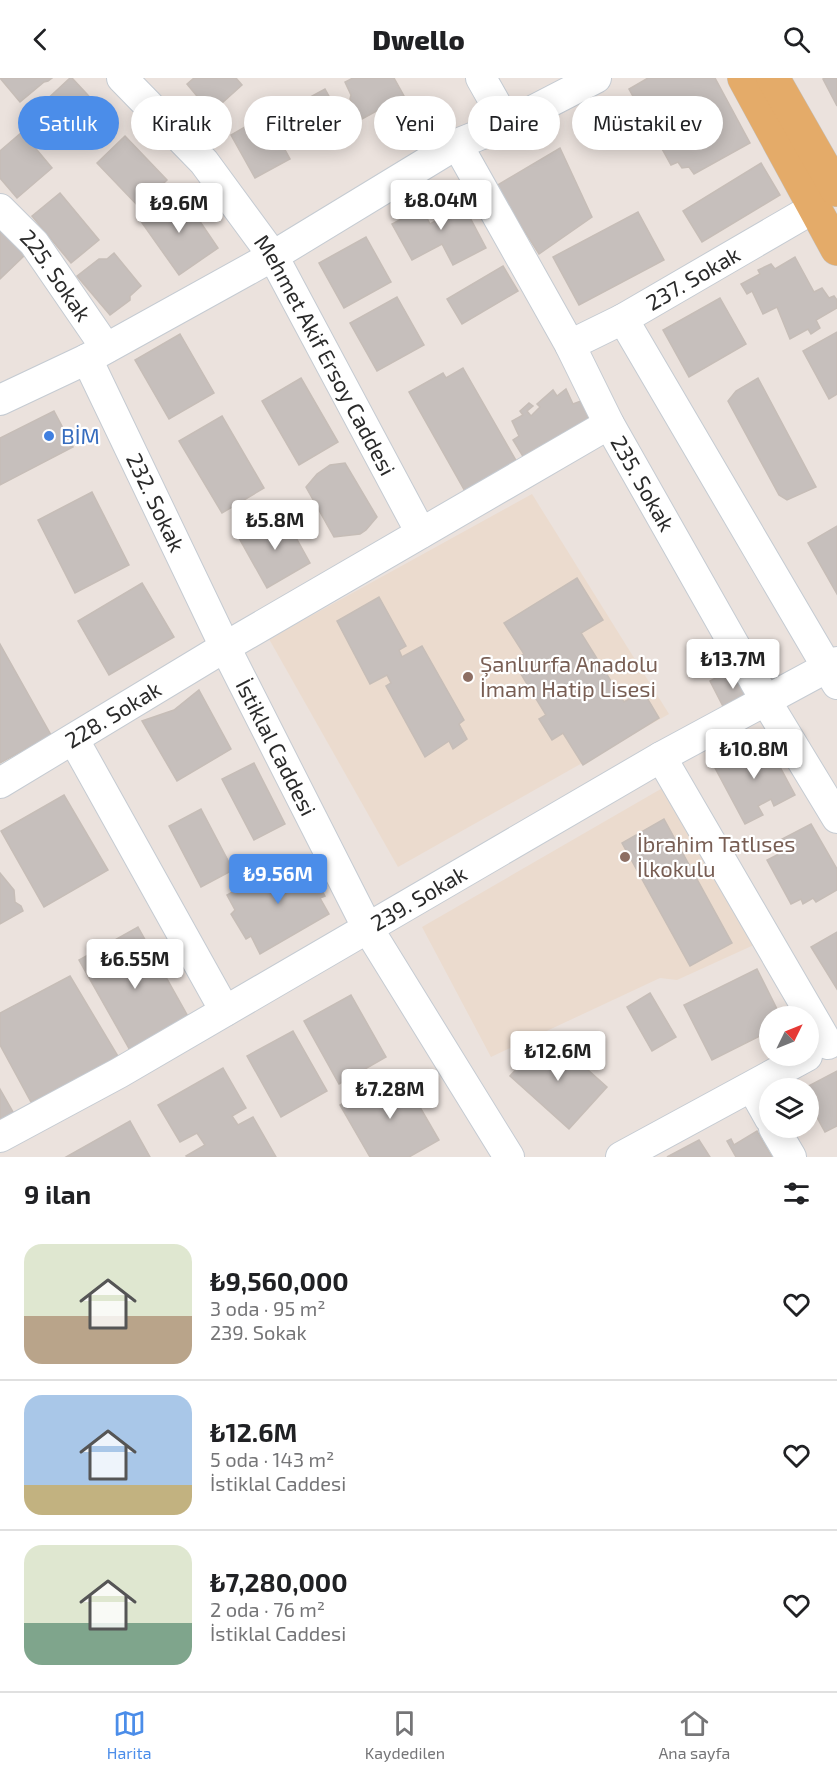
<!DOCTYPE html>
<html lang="tr">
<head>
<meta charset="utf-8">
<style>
	body { margin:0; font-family:"Exo 2",sans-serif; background:#f6f6f6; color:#202124; height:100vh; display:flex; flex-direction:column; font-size:22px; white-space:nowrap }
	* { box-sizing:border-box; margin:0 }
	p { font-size:20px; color:#757577 }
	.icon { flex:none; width:33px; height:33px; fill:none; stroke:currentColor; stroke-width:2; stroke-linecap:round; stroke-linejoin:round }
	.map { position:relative; height:1079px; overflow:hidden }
	.sheet { display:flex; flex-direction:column; background:#fff; flex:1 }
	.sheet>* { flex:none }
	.banner { position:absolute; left:18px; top:18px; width:801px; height:54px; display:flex; gap:12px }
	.needle { width:39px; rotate:47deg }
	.controls { position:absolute; left:759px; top:928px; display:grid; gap:12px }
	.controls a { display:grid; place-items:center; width:60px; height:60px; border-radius:50%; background:#fff; box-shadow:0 3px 15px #0003; font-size:30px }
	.price { position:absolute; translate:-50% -51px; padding:0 14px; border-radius:6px; background:#fff; color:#222; font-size:20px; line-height:39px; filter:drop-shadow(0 2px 3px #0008) }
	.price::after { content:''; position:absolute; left:50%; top:36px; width:18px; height:14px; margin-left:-9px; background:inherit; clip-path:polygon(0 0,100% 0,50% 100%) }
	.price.selected { background:#4b8de9; color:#fff }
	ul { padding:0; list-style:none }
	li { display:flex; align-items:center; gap:18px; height:150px; padding:0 24px }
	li+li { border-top:2px solid #e0e0e0 }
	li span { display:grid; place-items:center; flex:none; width:168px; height:120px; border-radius:18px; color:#555 }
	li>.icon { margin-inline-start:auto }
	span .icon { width:72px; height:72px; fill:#fffc; stroke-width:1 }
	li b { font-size:26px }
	h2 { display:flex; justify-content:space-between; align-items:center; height:72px; padding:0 24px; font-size:26px }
	.tag { padding:0 21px; border-radius:27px; background:#fff; box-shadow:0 3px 15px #0003; font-size:21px; line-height:54px }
	.tag.selected { background:#4b8de9; color:#fff }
	header { display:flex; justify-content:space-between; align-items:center; height:78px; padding:0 24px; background:#fff; font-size:27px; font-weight:800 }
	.menu { display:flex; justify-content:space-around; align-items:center; height:84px; border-top:2px solid #e0e0e0; background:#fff; font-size:16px; color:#757577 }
	.menu a { display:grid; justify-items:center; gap:3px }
	.menu .selected { color:#4b8de9 }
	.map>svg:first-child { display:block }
	.education { fill:#ebdbce }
	.building { fill:#c6bfbc; stroke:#c6bdb7; stroke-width:1.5 }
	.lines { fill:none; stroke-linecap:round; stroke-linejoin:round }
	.minor-casing { stroke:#c5cbd2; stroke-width:32 }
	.major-casing { stroke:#c3c3c3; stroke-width:34 }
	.minor { stroke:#fff; stroke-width:30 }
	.major { stroke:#e4ab69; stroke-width:33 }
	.shop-dot { fill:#3f7fe0; stroke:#fff; stroke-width:2 }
	.education-dot { fill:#8d6e63; stroke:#fff; stroke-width:2 }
	.labels { text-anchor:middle; stroke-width:4.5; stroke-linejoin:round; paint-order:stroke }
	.street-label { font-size:22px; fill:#2a2a2a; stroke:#fff }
	.shop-label { font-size:22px; fill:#366cbe; stroke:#fff; text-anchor:start }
	.education-label { font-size:22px; fill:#785e54; stroke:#fff; text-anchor:start }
</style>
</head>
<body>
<header><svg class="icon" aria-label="back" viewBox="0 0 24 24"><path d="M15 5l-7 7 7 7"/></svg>Dwello<svg class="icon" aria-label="search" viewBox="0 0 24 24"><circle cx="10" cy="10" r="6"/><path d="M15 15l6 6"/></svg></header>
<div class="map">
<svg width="837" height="1079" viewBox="0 0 837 1079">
	<rect width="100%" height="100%" fill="#ebe2dd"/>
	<g class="education">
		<path d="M532 416 669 636 398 789 269 561Z"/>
		<path d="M666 708 756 866 677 902 660 900 491 979 422 849Z"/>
	</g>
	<g class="building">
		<path d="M0 0H52L48 3 44 4 20 24Z"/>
		<path d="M70 0H72L112 43 84 70 42 26Z"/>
		<path d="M194 0H236L242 7 211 35 187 6Z"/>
		<path d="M353 0H394L404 18 362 41 350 21 351 17 345 4Z"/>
		<path d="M648 0H715L750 65 694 96 689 89 682 90 678 84 671 87 629 11Z"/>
		<path d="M825 0H837V28L823 1Z"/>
		<path d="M325 11 344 45 307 66 288 31Z"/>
		<path d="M266 37 290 81 255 100 231 57Z"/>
		<path d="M22 54 52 90 17 120 0 100V73Z"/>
		<path d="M125 58 167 102 139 129 97 85Z"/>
		<path d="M560 70 592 139 539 176 496 108Z"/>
		<path d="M761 85 780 117 702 164 683 133Z"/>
		<path d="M456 113 486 170 453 187 442 166 412 182 392 146 422 130 430 146 441 140 433 126Z"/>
		<path d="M180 114 218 170 179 197 140 142Z"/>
		<path d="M60 115 99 162 71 185 32 138Z"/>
		<path d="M638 134 664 182 579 227 553 179Z"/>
		<path d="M0 151 25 177 0 201Z"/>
		<path d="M366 159 391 204 344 230 319 185Z"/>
		<path d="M114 175 141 208 130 218V222L110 237 77 198 99 181H107Z"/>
		<path d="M795 179 814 214 822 210 829 220 834 218 837 222V230L816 242 820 250 811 256 808 251 790 261 777 229 763 236 752 213 747 216 741 206 760 196 758 192 771 186 775 191Z"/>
		<path d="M503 188 518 213 462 246 447 221Z"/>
		<path d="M397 219 424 267 377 293 350 245Z"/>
		<path d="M720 220 746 266 689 299 663 252Z"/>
		<path d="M837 254V316L829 321 803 273Z"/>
		<path d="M180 256 214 315 169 341 135 282Z"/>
		<path d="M463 290 518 386 466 415 409 314 443 295 446 300Z"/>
		<path d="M301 300 338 364 299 387 262 323Z"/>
		<path d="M758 300 816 409 787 422 779 417 728 323 736 313Z"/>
		<path d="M566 311 573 326 581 323 593 350 527 385 513 362 519 358 512 343 523 337 520 333 529 325 533 328 527 333 531 338 540 329 537 326 553 312 557 318Z"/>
		<path d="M54 333 73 369 0 407V360Z"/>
		<path d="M222 338 264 410 222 435 179 363Z"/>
		<path d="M345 385 377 439 366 452 360 456 334 459 306 409 317 396 330 387Z"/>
		<path d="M92 414 129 487 75 515 38 442Z"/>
		<path d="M283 436 310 485 267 510 239 460Z"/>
		<path d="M837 448V516L808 465Z"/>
		<path d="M577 500 603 542 581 555 624 624 643 613 659 640 583 687 563 655 552 662 539 641 546 637 513 583 524 576 504 545Z"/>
		<path d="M142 505 174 559 109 597 78 543Z"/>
		<path d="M379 519 406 568 399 572 402 579 422 568 464 642 459 646 467 661 453 671 449 663 425 679 386 608 391 605 387 597 370 606 337 543Z"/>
		<path d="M0 566 51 657 0 685Z"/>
		<path d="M739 587 757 620 727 636 710 603Z"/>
		<path d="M199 612 231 671 177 703 142 643 174 632Z"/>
		<path d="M765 661 795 717 774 728 771 721 758 728 763 737 745 746 714 688Z"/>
		<path d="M254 685 285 746 254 762 222 701Z"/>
		<path d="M64 717 108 792 44 829 1 753Z"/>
		<path d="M201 731 233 792 201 809 169 748Z"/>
		<path d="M664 741 732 865 690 888 622 765Z"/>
		<path d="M811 746 837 791V812L816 824 813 820 803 826 801 821 791 826 767 782 779 776 777 769 784 766 782 761Z"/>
		<path d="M295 779 303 795 310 791 325 818 320 820 329 836 260 876 251 858 246 861 231 836 235 832 227 817Z"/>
		<path d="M0 795 14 812 15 824 21 828 23 833 0 846Z"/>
		<path d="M138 849 190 942 131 974 79 882Z"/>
		<path d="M837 854V911L811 869Z"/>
		<path d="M757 891 781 939H770V953L712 982 684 927Z"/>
		<path d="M70 898 119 980 31 1024 0 967V935Z"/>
		<path d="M650 915 676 959 652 973 627 929Z"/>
		<path d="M351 917 386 979 339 1006 304 943Z"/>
		<path d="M293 953 327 1013 281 1039 247 978Z"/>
		<path d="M548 956 607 1009 569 1051 510 998Z"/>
		<path d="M223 990 246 1030 232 1038 238 1047 253 1039 276 1079H187L186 1078 205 1067 197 1055 180 1064 158 1027Z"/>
		<path d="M399 993 439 1062 409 1079H370L340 1027Z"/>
		<path d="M837 993V1048L825 1054 808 1023V1011H803Z"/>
		<path d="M0 1011 17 1041 0 1050Z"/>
		<path d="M130 1043 150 1079H66Z"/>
		<path d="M757 1053 772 1079H736L727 1063 731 1061 734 1067Z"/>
		<path d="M699 1062 710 1079H667Z"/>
	</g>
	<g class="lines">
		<defs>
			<g id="minor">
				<path id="s1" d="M122 0 204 84 273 178 421 455"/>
				<path d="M481 0 507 46"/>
				<path id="s2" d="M457 66 570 267 609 346 766 623 837 740"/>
				<path id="s3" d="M0 131 34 165 106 270"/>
				<path d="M623 241 837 606"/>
				<path id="s4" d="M570 267 623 241 814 130"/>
				<path id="s5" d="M87 281 225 569 367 849 509 1079"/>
				<path d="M0 322 87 281 273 178 457 66 507 46 596 0"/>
				<path d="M74 662 225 933"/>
				<path d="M661 679 828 966"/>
				<path id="s6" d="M0 705 225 569 609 346"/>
				<path d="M752 1009 770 1041"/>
				<path d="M774 1050 791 1079"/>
				<path id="s7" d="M0 1059 119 995 661 679 837 584"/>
				<path d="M621 1079 807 978"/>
			</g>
			<g id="major">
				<path d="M744 0 837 171"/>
				<path d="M773 0 837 112"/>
			</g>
		</defs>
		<use href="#minor" class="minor-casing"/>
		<use href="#major" class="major-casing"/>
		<use href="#minor" class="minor"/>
		<use href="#major" class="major"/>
	</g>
	<circle class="shop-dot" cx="49" cy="358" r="6"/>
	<g class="education-dot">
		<circle cx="468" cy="599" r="6"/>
		<circle cx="625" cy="779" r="6"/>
	</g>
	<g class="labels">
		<g class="street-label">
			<text dy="8" stroke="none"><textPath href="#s3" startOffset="87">225. Sokak</textPath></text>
			<text dy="8" stroke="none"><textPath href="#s4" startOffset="140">237. Sokak</textPath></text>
			<text dy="8" stroke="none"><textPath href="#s1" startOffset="346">Mehmet Akif Ersoy Caddesi</textPath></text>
			<text dy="8" stroke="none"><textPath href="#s2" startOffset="387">235. Sokak</textPath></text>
			<text dy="8" stroke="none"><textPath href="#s5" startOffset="159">232. Sokak</textPath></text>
			<text dy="8" stroke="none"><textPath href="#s6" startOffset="132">228. Sokak</textPath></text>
			<text dy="8" stroke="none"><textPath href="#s5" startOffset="432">İstiklal Caddesi</textPath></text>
			<text dy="8" stroke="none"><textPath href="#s7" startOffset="482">239. Sokak</textPath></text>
		</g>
		<g class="shop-label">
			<text x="61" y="366">BİM</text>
		</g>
		<g class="education-label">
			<text x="480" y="594">Şanlıurfa Anadolu<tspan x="480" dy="25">İmam Hatip Lisesi</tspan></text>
			<text x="637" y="774">İbrahim Tatlıses<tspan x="637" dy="25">İlkokulu</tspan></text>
		</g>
	</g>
</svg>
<div class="controls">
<a><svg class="needle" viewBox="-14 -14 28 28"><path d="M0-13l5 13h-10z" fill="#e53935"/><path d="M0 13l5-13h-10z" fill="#757577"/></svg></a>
<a><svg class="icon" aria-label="layers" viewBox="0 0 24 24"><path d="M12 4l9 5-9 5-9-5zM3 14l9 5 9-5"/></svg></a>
</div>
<b class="price" style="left:441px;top:153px">₺8.04M</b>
<b class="price" style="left:179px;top:156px">₺9.6M</b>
<b class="price" style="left:275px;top:473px">₺5.8M</b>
<b class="price" style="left:733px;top:612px">₺13.7M</b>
<b class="price" style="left:754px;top:702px">₺10.8M</b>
<b class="price selected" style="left:278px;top:827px">₺9.56M</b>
<b class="price" style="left:135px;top:912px">₺6.55M</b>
<b class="price" style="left:558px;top:1004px">₺12.6M</b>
<b class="price" style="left:390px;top:1042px">₺7.28M</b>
<div class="banner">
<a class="tag selected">Satılık</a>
<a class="tag">Kiralık</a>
<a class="tag">Filtreler</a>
<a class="tag">Yeni</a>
<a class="tag">Daire</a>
<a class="tag">Müstakil ev</a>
</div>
</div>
<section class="sheet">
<h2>9 ilan<svg class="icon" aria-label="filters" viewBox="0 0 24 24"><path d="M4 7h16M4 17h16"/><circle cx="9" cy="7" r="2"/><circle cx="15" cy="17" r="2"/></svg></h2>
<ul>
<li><span style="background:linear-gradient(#dfe7d0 60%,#b9a48a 0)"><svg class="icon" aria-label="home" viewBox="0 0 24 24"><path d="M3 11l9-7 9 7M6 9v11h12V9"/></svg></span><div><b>₺9,560,000</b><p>3 oda · 95 m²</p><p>239. Sokak</p></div><svg class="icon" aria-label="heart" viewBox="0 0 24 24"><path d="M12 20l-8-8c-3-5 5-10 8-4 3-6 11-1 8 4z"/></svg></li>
<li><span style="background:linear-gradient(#a9c7e8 75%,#c2b280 0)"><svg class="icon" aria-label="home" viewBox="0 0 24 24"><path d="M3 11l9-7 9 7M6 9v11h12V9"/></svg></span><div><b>₺12.6M</b><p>5 oda · 143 m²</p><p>İstiklal Caddesi</p></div><svg class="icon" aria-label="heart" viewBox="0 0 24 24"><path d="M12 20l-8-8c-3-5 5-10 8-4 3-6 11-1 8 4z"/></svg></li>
<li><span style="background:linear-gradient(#dfe7d0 65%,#7fa58c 0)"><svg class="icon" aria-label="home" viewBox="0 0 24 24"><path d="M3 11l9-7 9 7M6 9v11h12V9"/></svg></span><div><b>₺7,280,000</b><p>2 oda · 76 m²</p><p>İstiklal Caddesi</p></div><svg class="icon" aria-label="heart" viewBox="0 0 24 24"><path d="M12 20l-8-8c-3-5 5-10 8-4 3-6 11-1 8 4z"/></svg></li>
</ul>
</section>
<nav class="menu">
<a class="selected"><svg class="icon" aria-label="map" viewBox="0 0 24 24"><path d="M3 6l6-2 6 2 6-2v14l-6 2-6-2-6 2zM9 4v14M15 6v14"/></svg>Harita</a>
<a><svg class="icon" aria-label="saved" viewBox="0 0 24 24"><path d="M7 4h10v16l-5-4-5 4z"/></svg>Kaydedilen</a>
<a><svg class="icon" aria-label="home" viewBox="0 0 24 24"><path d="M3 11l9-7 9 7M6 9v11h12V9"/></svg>Ana sayfa</a>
</nav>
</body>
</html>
